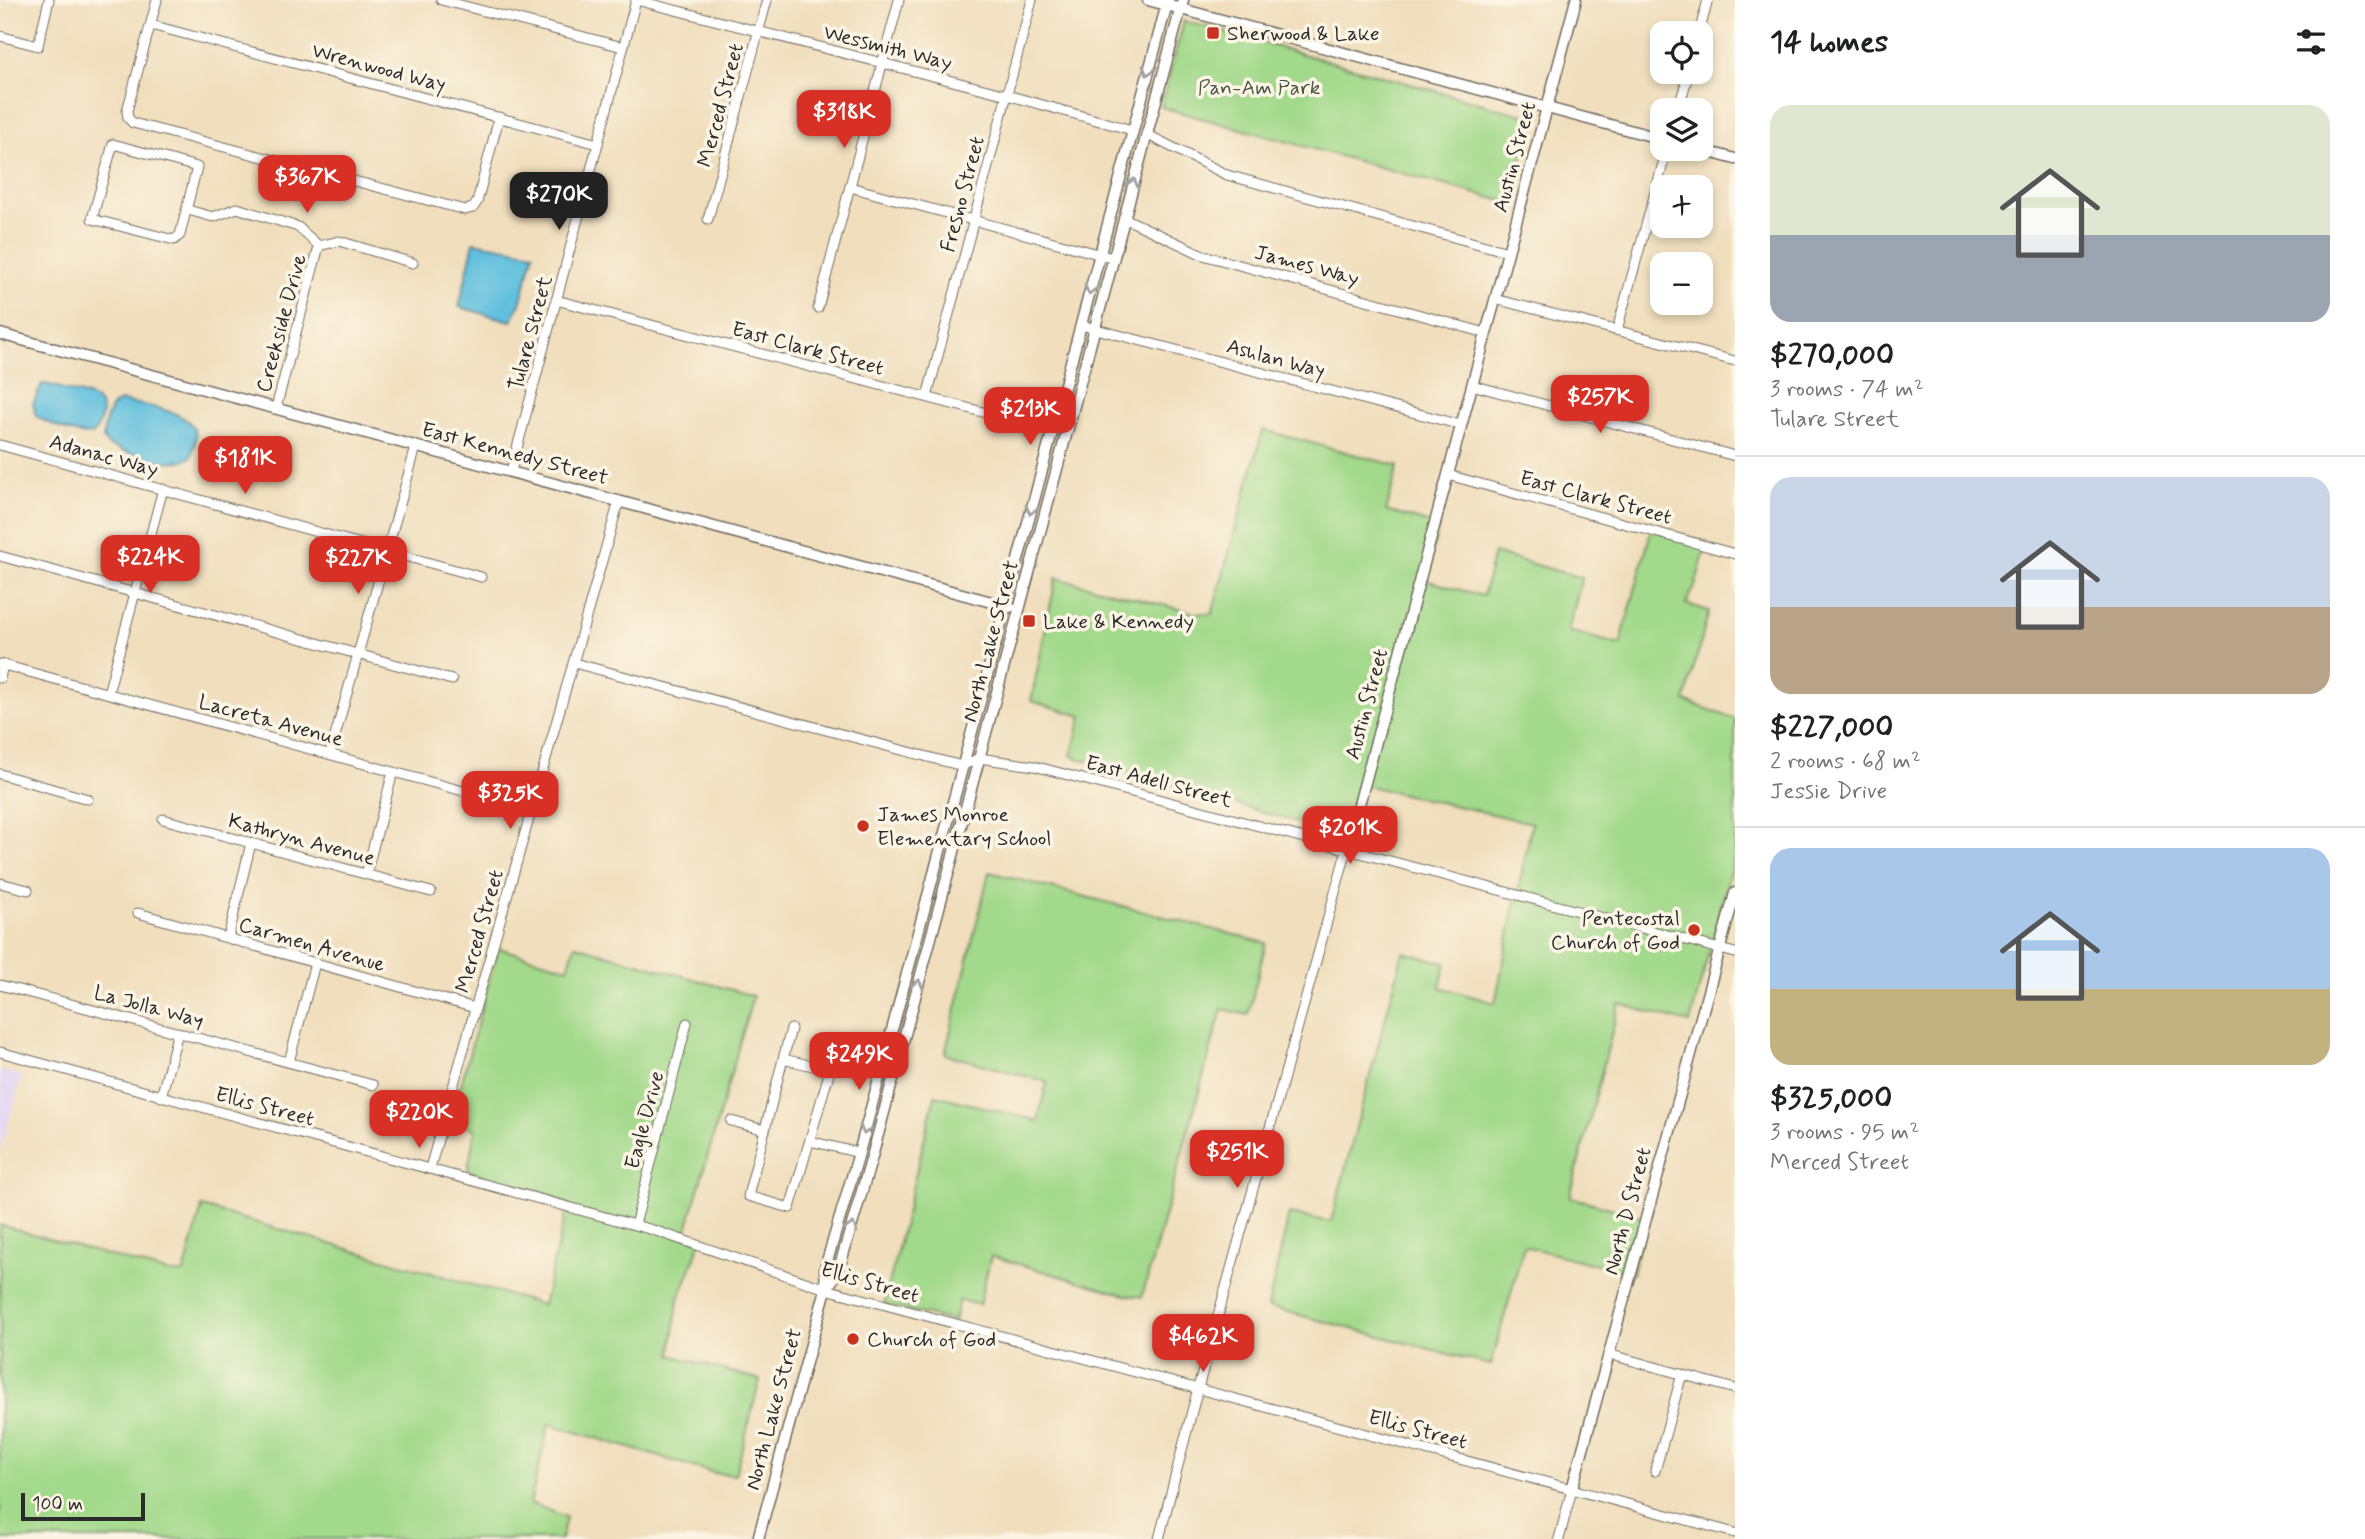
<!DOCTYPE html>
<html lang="en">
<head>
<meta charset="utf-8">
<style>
	body { margin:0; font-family:Mynerve,sans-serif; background:#f6f6f6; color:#202124; height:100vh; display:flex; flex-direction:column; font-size:26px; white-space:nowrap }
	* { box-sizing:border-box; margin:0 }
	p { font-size:23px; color:#757577 }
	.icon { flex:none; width:38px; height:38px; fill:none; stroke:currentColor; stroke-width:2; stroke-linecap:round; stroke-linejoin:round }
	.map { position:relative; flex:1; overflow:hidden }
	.panel { display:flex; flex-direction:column; background:#fff; width:630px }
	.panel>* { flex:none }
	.controls { position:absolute; left:1650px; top:21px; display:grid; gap:14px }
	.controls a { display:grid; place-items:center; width:63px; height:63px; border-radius:14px; background:#fff; box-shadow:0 4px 10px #0003; font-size:35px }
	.scale { position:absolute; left:21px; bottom:18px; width:124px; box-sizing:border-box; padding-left:7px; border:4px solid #2b2b2b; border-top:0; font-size:19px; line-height:24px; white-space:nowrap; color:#2b2b2b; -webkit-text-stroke:5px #fcf5e5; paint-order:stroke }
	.price { position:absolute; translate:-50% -60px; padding:0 16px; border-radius:14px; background:#d93025; color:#fff; font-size:23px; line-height:46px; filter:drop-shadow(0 2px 4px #0008) }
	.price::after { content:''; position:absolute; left:50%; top:42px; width:21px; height:16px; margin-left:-10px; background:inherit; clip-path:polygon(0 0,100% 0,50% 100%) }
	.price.current { background:#222; color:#fff }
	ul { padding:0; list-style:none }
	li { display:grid; align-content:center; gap:14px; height:371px; padding:0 35px }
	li+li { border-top:2px solid #e0e0e0 }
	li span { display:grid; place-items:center; height:217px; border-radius:21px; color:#555 }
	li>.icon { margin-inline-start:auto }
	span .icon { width:126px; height:126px; fill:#fffc; stroke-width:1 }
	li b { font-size:30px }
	h2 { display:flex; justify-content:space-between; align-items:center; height:84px; padding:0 35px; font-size:30px }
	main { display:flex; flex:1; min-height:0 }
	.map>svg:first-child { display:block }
	.built { fill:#e1d4f4 }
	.green { fill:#a2d98a; stroke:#66825a; stroke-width:2 }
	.water { fill:#60c0de; stroke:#467684; stroke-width:2 }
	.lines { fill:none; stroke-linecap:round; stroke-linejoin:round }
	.minor-casing { stroke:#706a5e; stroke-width:11 }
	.tertiary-casing { stroke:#706a5e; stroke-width:13 }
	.minor { stroke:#fff; stroke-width:9 }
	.tertiary { stroke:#fff; stroke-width:10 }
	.oneway { stroke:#a0a0a0 }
	.poi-dot { fill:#c8321e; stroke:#fcf5e5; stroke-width:2.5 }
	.labels { text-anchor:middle; stroke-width:7; stroke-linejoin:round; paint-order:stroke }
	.poi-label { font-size:21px; fill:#2b2b2b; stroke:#fcf5e5; text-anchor:start }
	.street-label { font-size:21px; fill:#2b2b2b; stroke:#fcf5e5 }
	.park-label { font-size:21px; fill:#495643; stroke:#fcf5e5 }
</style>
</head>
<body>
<main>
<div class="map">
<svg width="1735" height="1539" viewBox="0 0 1735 1539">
	<rect width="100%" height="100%" fill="#fcf5e5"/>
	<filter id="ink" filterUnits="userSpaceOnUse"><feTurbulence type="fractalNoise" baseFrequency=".0143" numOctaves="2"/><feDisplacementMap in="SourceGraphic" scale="14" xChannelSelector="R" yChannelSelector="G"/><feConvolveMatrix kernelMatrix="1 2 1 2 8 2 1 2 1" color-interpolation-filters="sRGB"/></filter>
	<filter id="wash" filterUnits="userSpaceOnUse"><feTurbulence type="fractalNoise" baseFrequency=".00686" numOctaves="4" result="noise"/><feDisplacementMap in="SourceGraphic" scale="28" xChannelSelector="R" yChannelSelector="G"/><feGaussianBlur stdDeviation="1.57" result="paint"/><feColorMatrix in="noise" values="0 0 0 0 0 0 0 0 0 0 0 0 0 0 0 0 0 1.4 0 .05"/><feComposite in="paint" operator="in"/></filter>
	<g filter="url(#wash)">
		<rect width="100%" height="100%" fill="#f0debc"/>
		<path class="built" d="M0 1070 22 1076 0 1153Z"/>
		<g class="green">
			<path d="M1184 21 1533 118 1510 203 1161 107Z"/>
			<path d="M1263 430 1398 466 1386 511 1439 526 1425 580 1483 596 1494 553 1582 578 1568 631 1620 645 1652 528 1707 542 1696 584 1686 604 1709 611 1685 701 1735 719V853L1690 1023 1619 1004 1570 1197 1647 1218 1632 1274 1524 1246 1491 1365 1268 1307 1289 1214 1331 1222 1403 952 1446 963 1440 987 1495 1003 1532 823 1363 785 1347 837 1071 756 1082 716 1031 701 1056 578 1195 613 1212 614Z"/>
			<path d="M989 872 1266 943 1248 1015 1222 1009 1142 1297 1125 1295 991 1256 979 1305 959 1300 954 1321 884 1305 935 1095 1038 1121 1047 1082 945 1054Z"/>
			<path d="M575 945 753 996 685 1236 701 1241 678 1301 671 1355 760 1380 735 1475 714 1473 549 1424 530 1503 566 1517 561 1539H0V1225L170 1273H184L202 1207 543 1305 568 1204 491 1180 468 1170 475 1129 451 1121 498 948 568 968Z"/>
		</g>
		<g class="water">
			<path d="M474 242 534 253 520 304 511 321 459 307Z"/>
			<path d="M42 384C52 384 60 388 69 391 98 397 112 403 94 434 79 438 49 424 36 416L33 404Z"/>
			<path d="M120 401C139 405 186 409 195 430 198 439 193 449 191 457 171 470 128 453 108 445L103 439C104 426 107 406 120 401Z"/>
		</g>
	</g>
	<g filter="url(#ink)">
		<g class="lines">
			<defs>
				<g id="minor">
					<path d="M157 0 127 111 128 118 133 123 465 210 473 208 477 202 499 117"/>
					<path d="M441 0 623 47"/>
					<path d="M636 0 1007 95 1132 130"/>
					<path d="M151 25 598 144"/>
					<path d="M1699 33 1708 0"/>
					<path d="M0 36 38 46 49 0"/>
					<path d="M1678 110 1689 72"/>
					<path d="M1146 134 1227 175 1508 252"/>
					<path d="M113 144 197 167 180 235 174 240 92 219Z"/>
					<path d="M850 187 1113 258"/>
					<path d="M188 210 213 217 237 208 298 227 319 246 339 241 413 263"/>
					<path d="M1124 218 1203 255 1486 333"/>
					<path d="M708 219 767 0"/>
					<path d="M1495 299 1735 361"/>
					<path d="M556 300 1051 430"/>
					<path d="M818 308 899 0"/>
					<path d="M1081 325 1461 425"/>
					<path d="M1617 330 1667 149"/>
					<path d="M1472 385 1735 456"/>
					<path d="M927 397 1032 0"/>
					<path d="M276 408 319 246"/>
					<path d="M0 445 481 577"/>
					<path d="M511 471 636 0"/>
					<path d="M1448 475 1735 554"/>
					<path d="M0 556 452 680"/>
					<path d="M574 663 962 766 979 758 1034 766 1735 953"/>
					<path d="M0 664 532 810"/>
					<path d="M0 678 3 665"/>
					<path d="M108 693 163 489"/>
					<path d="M330 754 416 447"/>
					<path d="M0 774 88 799"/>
					<path d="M163 819 431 892"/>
					<path d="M366 874 393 772"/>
					<path d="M0 883 28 890"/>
					<path d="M138 913 475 1008"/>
					<path d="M228 938 251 843"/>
					<path d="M0 985 373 1085"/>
					<path d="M0 1052 653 1230 826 1289 1735 1533"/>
					<path d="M783 1059 830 1070 790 1208 748 1196Z"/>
					<path d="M783 1059 791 1029"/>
					<path d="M289 1062 315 963"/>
					<path d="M161 1097 178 1032"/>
					<path d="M731 1121 765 1130"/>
					<path d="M810 1141 859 1153"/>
					<path d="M430 1168 619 501"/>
					<path d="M635 1225 687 1023"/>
					<path d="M1608 1354 1735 1389"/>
					<path d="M1655 1471 1682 1374"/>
					<path d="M1159 1539 1198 1388 1347 849"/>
					<path d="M1559 1539 1572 1489"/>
				</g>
				<g id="tertiary">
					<path d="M1148 0 1662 139"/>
					<path d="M1698 149 1735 159"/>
					<path d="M0 334 1010 607"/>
					<path d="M1347 849 1576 0"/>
					<path d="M826 1289 838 1272 872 1157 1183 0"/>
					<path d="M1572 1489 1735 893"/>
					<path d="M758 1539 826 1289 825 1268 859 1153 1168 0"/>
				</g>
			</defs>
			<use href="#minor" class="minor-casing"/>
			<use href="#tertiary" class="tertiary-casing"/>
			<use href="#minor" class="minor"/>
			<use href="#tertiary" class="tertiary"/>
		</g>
		<defs><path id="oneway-chevron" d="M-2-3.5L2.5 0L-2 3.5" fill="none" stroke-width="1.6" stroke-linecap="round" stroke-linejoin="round" transform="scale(1.75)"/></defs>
		<g class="oneway">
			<use href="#oneway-chevron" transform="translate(1148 71) rotate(106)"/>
			<use href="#oneway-chevron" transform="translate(1133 183) rotate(-75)"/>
			<use href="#oneway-chevron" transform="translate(1090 290) rotate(104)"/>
			<use href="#oneway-chevron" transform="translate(1031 510) rotate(104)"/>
			<use href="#oneway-chevron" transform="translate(918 984) rotate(-75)"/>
			<use href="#oneway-chevron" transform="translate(865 1130) rotate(105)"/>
			<use href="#oneway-chevron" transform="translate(852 1227) rotate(-74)"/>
		</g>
	</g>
	<g class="poi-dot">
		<rect x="1206" y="26" width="14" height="14" rx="3.5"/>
		<rect x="1022" y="614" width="14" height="14" rx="3.5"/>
		<circle cx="863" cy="826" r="7"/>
		<circle cx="1694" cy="930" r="7"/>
		<circle cx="853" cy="1339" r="7"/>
	</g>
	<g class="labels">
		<g class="poi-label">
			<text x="1227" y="40">Sherwood &amp; Lake</text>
			<text x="1043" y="628">Lake &amp; Kennedy</text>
			<text x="877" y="821">James Monroe<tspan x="877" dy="24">Elementary School</tspan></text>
			<text x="1680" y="925" text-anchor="end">Pentecostal<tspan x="1680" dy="24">Church of God</tspan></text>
			<text x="867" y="1346">Church of God</text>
		</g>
		<g class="street-label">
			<text transform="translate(888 47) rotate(14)" y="7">Wessmith Way</text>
			<text transform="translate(379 67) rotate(15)" y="7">Wrenwood Way</text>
			<text transform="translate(720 105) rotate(-75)" y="7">Merced Street</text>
			<text transform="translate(1514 157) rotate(-75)" y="7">Austin Street</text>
			<text transform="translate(962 194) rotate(-75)" y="7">Fresno Street</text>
			<text transform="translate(1307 265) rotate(15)" y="7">James Way</text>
			<text transform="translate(281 323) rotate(-75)" y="7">Creekside Drive</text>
			<text transform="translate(530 333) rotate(-75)" y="7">Tulare Street</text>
			<text transform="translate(808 348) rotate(15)" y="7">East Clark Street</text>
			<text transform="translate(1276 358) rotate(15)" y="7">Ashlan Way</text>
			<text transform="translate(515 453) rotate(15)" y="7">East Kennedy Street</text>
			<text transform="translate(104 455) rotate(15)" y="7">Adanac Way</text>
			<text transform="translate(1596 497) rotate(15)" y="7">East Clark Street</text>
			<text transform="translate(990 641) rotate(-75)" y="7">North Lake Street</text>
			<text transform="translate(1366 704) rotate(-75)" y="7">Austin Street</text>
			<text transform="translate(271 720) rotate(15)" y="7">Lacreta Avenue</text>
			<text transform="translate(1159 781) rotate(15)" y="7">East Adell Street</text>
			<text transform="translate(302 839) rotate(15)" y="7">Kathryn Avenue</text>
			<text transform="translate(479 931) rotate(-74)" y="7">Merced Street</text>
			<text transform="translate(312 944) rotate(16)" y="7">Carmen Avenue</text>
			<text transform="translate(149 1006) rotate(15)" y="7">La Jolla Way</text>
			<text transform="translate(265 1106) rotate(15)" y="7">Ellis Street</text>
			<text transform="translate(644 1120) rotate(-75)" y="7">Eagle Drive</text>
			<text transform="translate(1627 1211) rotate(-75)" y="7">North D Street</text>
			<text transform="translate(870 1282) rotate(16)" y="7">Ellis Street</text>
			<text transform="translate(773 1409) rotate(-75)" y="7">North Lake Street</text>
			<text transform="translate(1418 1429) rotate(15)" y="7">Ellis Street</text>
		</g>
		<g class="park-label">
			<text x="1259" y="94">Pan-Am Park</text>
		</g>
	</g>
</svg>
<div class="controls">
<a><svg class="icon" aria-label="locate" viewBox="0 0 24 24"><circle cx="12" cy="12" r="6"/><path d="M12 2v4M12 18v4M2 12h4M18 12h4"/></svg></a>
<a><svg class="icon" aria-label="layers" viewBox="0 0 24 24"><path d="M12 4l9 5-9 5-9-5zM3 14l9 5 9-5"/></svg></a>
<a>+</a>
<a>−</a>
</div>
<div class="scale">100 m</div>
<b class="price" style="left:844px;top:150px">$318K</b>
<b class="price" style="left:307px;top:215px">$367K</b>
<b class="price current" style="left:559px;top:232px">$270K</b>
<b class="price" style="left:1600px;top:435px">$257K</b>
<b class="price" style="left:1030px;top:447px">$213K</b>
<b class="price" style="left:245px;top:496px">$181K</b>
<b class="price" style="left:150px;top:595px">$224K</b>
<b class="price" style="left:358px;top:596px">$227K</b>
<b class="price" style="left:510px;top:831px">$325K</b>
<b class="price" style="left:1350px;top:866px">$201K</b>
<b class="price" style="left:859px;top:1092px">$249K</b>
<b class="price" style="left:419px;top:1150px">$220K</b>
<b class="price" style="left:1237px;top:1190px">$251K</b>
<b class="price" style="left:1203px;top:1374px">$462K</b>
</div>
<section class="panel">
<h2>14 homes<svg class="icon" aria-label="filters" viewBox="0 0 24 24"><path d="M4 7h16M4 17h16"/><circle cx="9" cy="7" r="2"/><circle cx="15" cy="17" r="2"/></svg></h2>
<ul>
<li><span style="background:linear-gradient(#dfe7d0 60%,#9aa5b1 0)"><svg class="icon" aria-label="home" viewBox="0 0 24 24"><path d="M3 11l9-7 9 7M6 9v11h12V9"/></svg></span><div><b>$270,000</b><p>3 rooms · 74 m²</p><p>Tulare Street</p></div></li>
<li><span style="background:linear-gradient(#c9d6e8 60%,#b9a48a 0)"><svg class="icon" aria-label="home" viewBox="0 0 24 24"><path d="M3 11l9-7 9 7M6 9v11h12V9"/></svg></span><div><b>$227,000</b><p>2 rooms · 68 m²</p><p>Jessie Drive</p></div></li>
<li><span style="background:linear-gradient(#a9c7e8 65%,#c2b280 0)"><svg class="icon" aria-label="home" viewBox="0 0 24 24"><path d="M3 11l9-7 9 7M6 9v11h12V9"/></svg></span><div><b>$325,000</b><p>3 rooms · 95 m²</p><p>Merced Street</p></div></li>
</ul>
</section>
</main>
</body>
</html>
